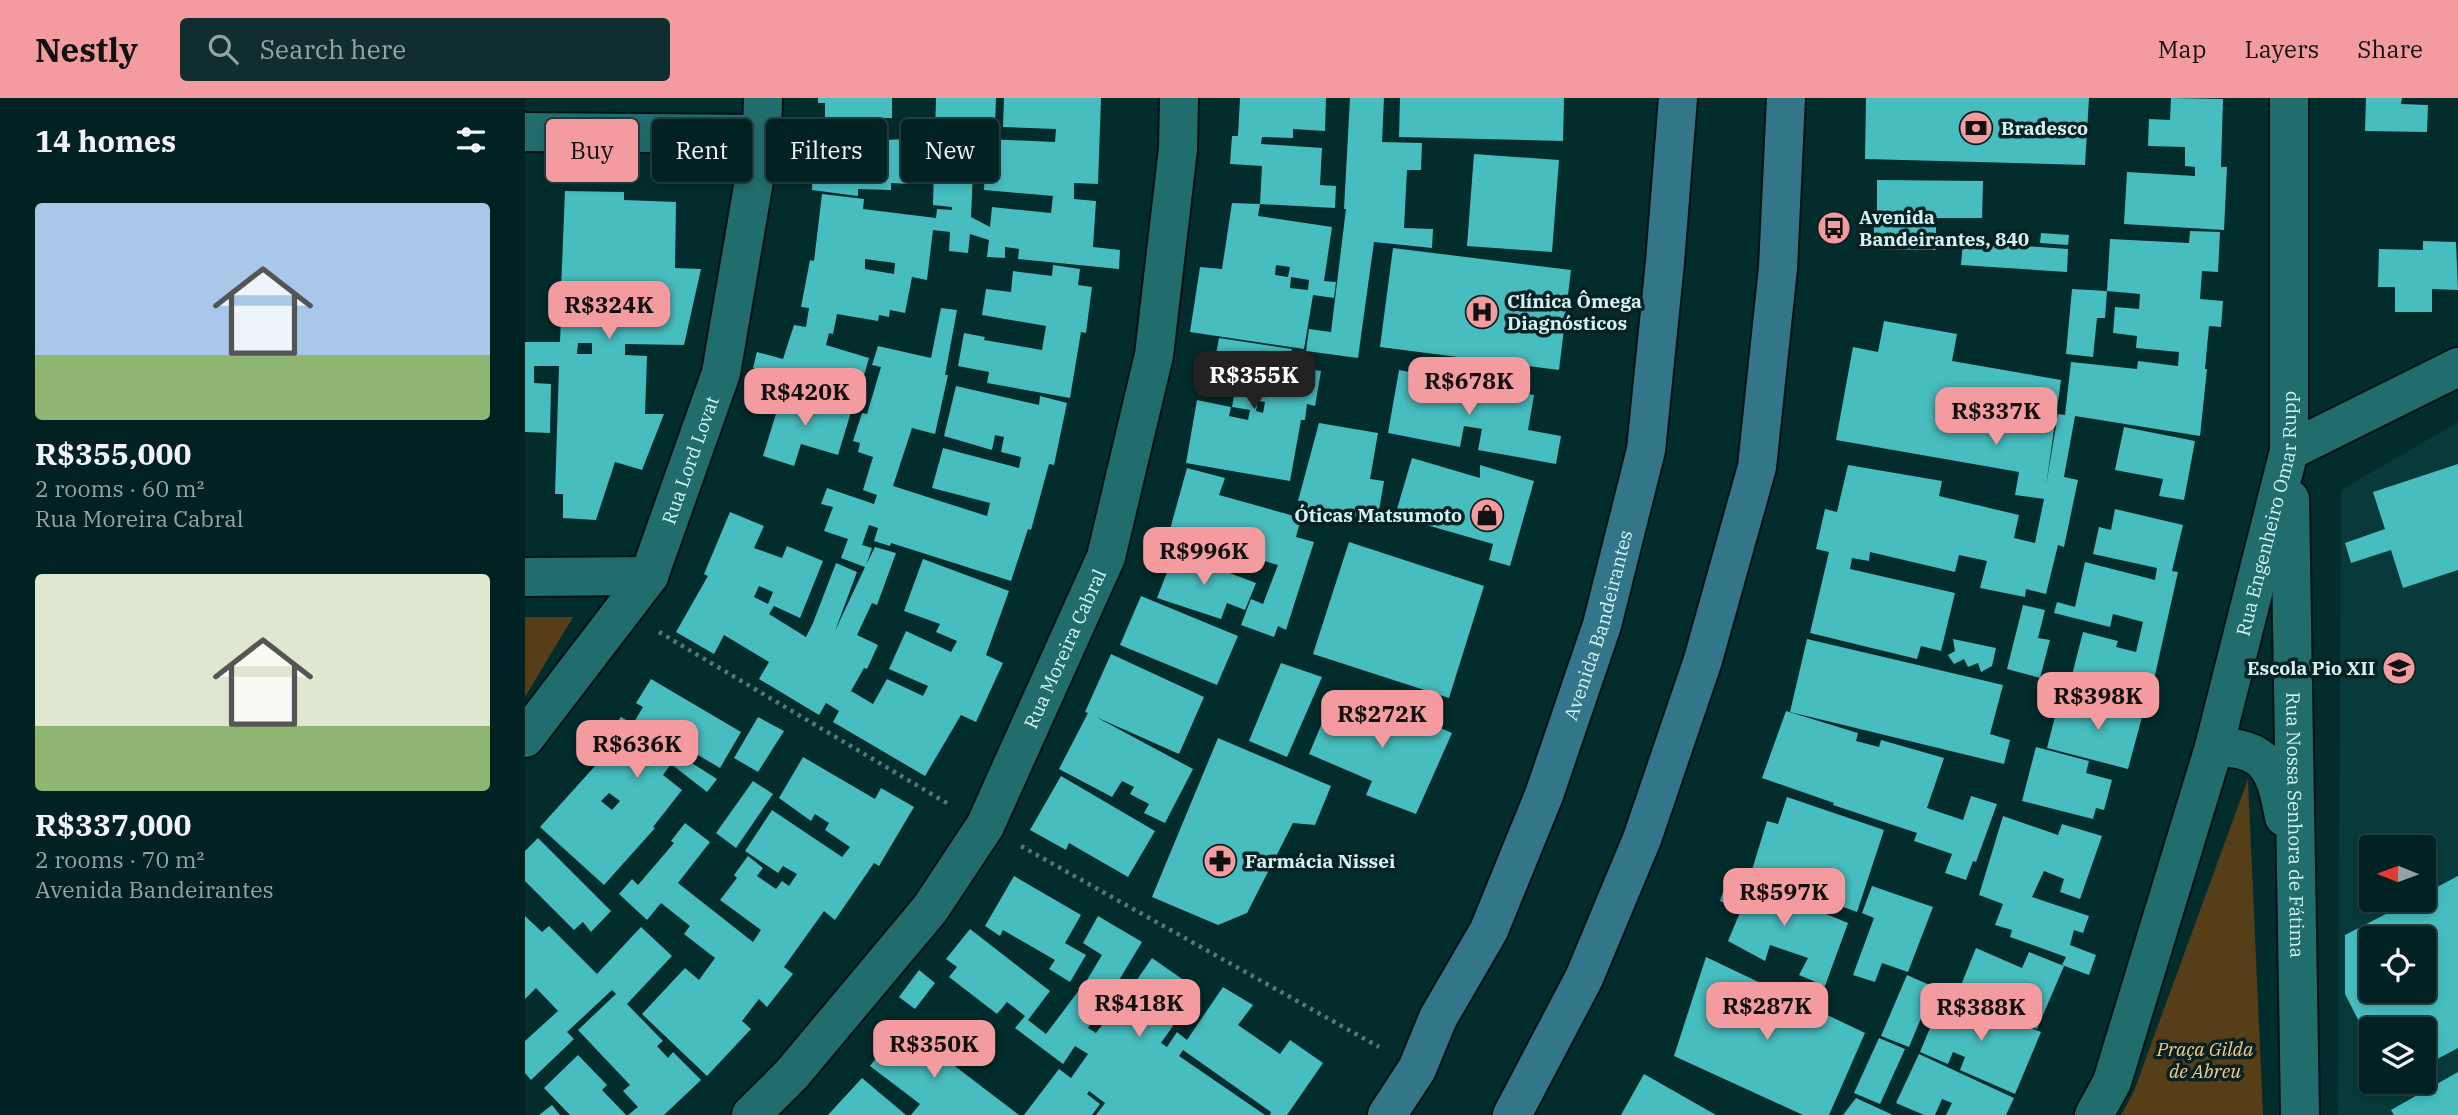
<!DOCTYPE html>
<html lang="en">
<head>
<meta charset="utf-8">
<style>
	body { margin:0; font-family:"IBM Plex Serif",serif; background:#102e2f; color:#f1f3f6; height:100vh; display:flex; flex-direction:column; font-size:26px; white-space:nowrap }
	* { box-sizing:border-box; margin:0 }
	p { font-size:23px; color:#96a3a5 }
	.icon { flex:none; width:38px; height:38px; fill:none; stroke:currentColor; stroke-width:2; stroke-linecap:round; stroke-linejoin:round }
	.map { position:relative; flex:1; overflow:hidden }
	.sheet { display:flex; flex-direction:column; background:#022122; width:525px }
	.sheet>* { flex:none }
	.guide { position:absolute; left:21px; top:21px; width:665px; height:63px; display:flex; gap:14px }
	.needle { width:46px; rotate:271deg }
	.tools { position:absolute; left:1834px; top:737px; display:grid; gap:14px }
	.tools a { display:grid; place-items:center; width:77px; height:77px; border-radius:7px; background:#022122; box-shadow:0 4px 10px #0003,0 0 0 2px #233e40; font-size:35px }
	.price { position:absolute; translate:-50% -60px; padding:0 16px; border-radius:14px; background:#f49b9f; color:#111; font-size:23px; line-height:46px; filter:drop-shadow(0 2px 4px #0008) }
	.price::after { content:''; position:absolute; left:50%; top:42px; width:21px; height:16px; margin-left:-10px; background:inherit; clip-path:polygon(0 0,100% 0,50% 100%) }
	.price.current { background:#222; color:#fff }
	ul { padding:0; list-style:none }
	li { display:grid; align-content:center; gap:14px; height:371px; padding:0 35px }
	li span { display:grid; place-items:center; height:217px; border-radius:7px; color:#555 }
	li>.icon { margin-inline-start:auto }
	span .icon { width:126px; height:126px; fill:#fffc; stroke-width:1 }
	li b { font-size:30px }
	h2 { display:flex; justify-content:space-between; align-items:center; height:84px; padding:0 35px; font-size:30px }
	.pill { padding:0 24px; border-radius:7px; background:#022122; box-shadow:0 4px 10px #0003,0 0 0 2px #233e40; font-size:24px; line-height:63px }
	.pill.current { background:#f49b9f; color:#111 }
	header { display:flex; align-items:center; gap:42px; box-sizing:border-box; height:98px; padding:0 35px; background:#f49b9f; color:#111 }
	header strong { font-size:33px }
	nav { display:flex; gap:38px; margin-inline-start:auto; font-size:24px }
	.search { width:490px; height:63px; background:#102e2f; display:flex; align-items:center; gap:18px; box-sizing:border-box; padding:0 24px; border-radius:7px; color:#96a3a5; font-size:26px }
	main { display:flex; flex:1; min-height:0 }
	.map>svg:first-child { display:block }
	.built { fill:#083a3b; fill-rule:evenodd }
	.green { fill:#563e19 }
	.building { fill:#47bdbf; fill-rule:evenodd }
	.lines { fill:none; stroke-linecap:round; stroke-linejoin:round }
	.minor-casing { stroke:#001213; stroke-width:42 }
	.secondary-casing { stroke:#001213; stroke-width:42 }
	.path { stroke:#527879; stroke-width:4.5; stroke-dasharray:3.5 5; stroke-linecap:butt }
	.minor { stroke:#216c6d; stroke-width:38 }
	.secondary { stroke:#347689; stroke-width:38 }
	.labels { text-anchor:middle; stroke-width:7; stroke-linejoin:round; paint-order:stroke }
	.poi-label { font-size:19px; font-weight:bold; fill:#d1f3f3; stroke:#092020; text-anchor:start }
	.street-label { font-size:19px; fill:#d1f3f3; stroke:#092020 }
	.park-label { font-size:19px; font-style:italic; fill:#f7cb8a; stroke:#092020 }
</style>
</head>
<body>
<header>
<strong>Nestly</strong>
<div class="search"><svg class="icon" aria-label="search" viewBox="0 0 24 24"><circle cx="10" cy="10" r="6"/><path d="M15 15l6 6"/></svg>Search here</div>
<nav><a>Map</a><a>Layers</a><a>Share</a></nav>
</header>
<main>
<section class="sheet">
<h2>14 homes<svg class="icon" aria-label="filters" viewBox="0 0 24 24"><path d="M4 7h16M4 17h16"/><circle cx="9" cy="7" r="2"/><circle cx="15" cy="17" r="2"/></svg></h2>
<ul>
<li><span style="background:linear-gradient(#a9c7e8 70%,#8fb573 0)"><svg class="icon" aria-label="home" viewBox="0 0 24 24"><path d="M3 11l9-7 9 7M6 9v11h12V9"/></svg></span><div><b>R$355,000</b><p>2 rooms · 60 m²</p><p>Rua Moreira Cabral</p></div></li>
<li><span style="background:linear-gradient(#dfe7d0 70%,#8fb573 0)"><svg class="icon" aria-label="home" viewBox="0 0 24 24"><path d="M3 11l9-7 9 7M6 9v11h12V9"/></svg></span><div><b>R$337,000</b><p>2 rooms · 70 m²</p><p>Avenida Bandeirantes</p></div></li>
</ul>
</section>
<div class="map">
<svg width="1933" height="1017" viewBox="0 0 1933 1017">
	<rect width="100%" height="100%" fill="#032c2d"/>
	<path class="built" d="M1933 324V1017H1813L1816 392ZM1846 749H1899V802H1846ZM1846 840H1899V892H1846ZM1846 931H1899V984H1846Z"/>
	<g class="green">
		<path d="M0 519H48L0 599Z"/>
		<path d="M1723 681 1738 1017H1596L1609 993Z"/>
	</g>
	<g class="building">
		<path d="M293 0H367V20H332V29L356 30V42L384 41V86L366 85V92L333 91V98L287 92 290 27 300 28V5H293Z"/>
		<path d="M411 0H471L470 28H450L446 119 465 129 467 109 526 115 528 98 459 92 461 41 530 44 531 31 478 29 479 0H576L573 86 549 85V101L571 103 568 149 595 152 594 171 493 161 494 151 480 149V160L462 159 464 142 445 136 443 155 424 153 425 134 408 132 402 182 387 179 380 215 365 212 364 219 354 217 353 223 312 216 308 236 304 235 301 247 344 260 329 312 249 289 252 277 228 270 232 254 258 261 269 227 281 229 284 210 276 209 285 162 289 163 297 96 339 101 338 111 411 120 412 111 427 112V109L408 107ZM340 161 370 165 369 176 340 171Z"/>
		<path d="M715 0H801L800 33 768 31V40L737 39 736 46 797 50 795 87 811 88 810 110 735 106 733 118 807 129 799 183 811 184 809 200 788 197 779 251 665 234 675 169 697 171 707 105 735 106 737 68 705 66 707 38H713ZM751 167 765 169 763 179 750 177ZM766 179 784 182 783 192 765 190Z"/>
		<path d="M825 0H859L857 44 897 45 896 72H882L879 130 908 131 907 150 849 144 833 260 781 253 784 231 806 234 821 111H819Z"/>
		<path d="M875 0H1039L1038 43 874 39Z"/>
		<path d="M1341 0H1564L1560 67 1340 61Z"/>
		<path d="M1646 0 1698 1 1696 69H1702L1699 132 1599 126 1602 74 1670 78V69L1660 68V49L1623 48 1624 21 1645 22Z"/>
		<path d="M1841 0H1877L1876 6 1903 7 1902 34 1840 33Z"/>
		<path d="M949 56 1034 62 1027 154 942 148Z"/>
		<path d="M1352 82 1458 83 1457 120H1411V152L1349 151V118H1352Z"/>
		<path d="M40 93 99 94V102L151 104 150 170 176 171 159 247 100 246V257L122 258 120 316H139L117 372 90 364 71 422 38 420V396H30L34 268H9V285L26 286 25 335 0 334V244H35L36 216 75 218V193L36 192ZM53 245H67V256H52Z"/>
		<path d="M1665 133 1695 134 1693 174 1677 173 1675 201 1698 203 1696 229 1684 228 1680 271H1682L1675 338 1550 318 1539 379 1553 382 1539 449 1533 447 1521 496 1501 491 1500 499 1455 490 1462 463 1434 457 1430 474 1345 454 1344 463 1327 460 1325 471 1430 495 1416 553 1396 548 1392 561 1285 535 1304 454 1291 451 1300 411 1312 414 1323 367 1417 383 1414 398 1494 417 1489 440 1510 445 1519 401 1490 397 1494 374 1311 342 1328 249 1353 254 1359 223 1432 236 1427 263 1536 282 1521 388 1533 316 1540 317 1546 264 1612 271 1613 263 1653 268 1654 254 1611 250 1612 238 1588 235 1590 209 1614 211 1615 196 1582 193 1585 141 1664 145Z"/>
		<path d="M1516 135 1544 137 1543 147 1515 145Z"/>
		<path d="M1898 143 1931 144 1933 192 1907 191V214H1870V189H1853L1854 151 1898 152Z"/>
		<path d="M1438 144 1543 151 1542 174 1436 167Z"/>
		<path d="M868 150 1046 172 1034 272 855 249Z"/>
		<path d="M528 167 555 171 553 187 567 189 561 235 556 234 545 300 462 285 464 274 433 268 439 235 460 239 459 242 517 252 521 228 457 217 461 191 486 194 488 173 527 178Z"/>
		<path d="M1547 191 1582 193 1580 220H1572L1568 259 1541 256Z"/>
		<path d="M416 210 432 212 420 277H423L410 336 387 330 368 388 462 418 465 405 407 390 418 350 494 370 496 359 476 354 479 339 470 337 467 352 419 338 431 288 514 307 515 298 542 305 529 367 524 366 506 432 503 431 486 483 366 445 365 448 349 443 353 430 344 427 337 447 347 450 341 467 350 449 371 455 352 507 347 505 332 537 353 547 342 571 339 570 326 593 348 606 362 581 398 598 403 588 364 571 381 533 426 554 432 543 411 534 415 526 379 513 398 461 484 493 461 557 478 565 451 624 436 617 400 678 308 624 314 613 301 605 294 617 234 581 244 564 199 537 189 556 151 534 183 478 179 476 205 414 239 428 229 450 257 460 262 448 298 463 275 520 249 508 244 516 281 539 288 525 311 465 332 474 310 533 340 469 316 460 323 441 299 433 308 409 296 406 302 390 349 406 352 397 338 392 348 359 333 354 335 345 328 343 337 315 342 316 356 269 347 267 353 248 406 260ZM234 488 248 494 243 506 229 499Z"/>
		<path d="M694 240 767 251 765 260 777 262 775 270 796 273 790 308 782 306 780 322H776L765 383 661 365 672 302 706 309 704 318 723 322 725 312 707 309 709 298 684 294ZM733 303 740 304 738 315 731 313Z"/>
		<path d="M874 272 1009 297 1003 332 1036 338 1031 366 953 352 957 331 939 328 935 349 863 335Z"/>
		<path d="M258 293 326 314 313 357 276 346 269 368 238 358Z"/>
		<path d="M794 325 853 335 845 381 859 383 852 424 799 410 795 424 779 420 782 406 773 403Z"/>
		<path d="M1599 329 1670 343 1659 402 1634 398 1638 381 1590 372Z"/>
		<path d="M887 360 955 380V367L1009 383 985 468 964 462 968 446 870 418Z"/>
		<path d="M1933 366V472L1878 490 1866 452 1826 465 1820 445 1860 431 1848 394Z"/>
		<path d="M662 370 700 380 694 397 776 420 771 439 789 444 761 532 753 528 749 539 716 527 726 501 738 506 753 467 644 435Z"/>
		<path d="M1590 411 1658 427 1647 473 1653 474 1626 595 1547 577 1558 534 1593 543 1591 549 1611 554 1618 524 1588 516 1585 529 1529 515 1532 504 1550 509 1560 464 1630 482 1632 470 1568 456 1574 429 1586 432Z"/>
		<path d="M824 444 959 488 924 600 788 556Z"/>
		<path d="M650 454 731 485 720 512 702 505 696 521 632 500Z"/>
		<path d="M616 498 713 538 692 587 595 547Z"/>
		<path d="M1498 507 1520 512 1513 540 1525 542 1515 580 1482 571Z"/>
		<path d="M1282 541 1478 587 1465 636 1485 642 1479 666 1265 614Z"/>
		<path d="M1428 541 1471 550 1467 568 1456 574 1453 565 1443 569 1439 561 1429 566 1423 557 1430 553Z"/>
		<path d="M586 556 679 599 654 656 571 619 668 671 640 725 619 715 624 706 605 696 609 689 597 683 587 699 534 671 563 615 560 614Z"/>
		<path d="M756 565 797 579 762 659 724 643Z"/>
		<path d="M126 581 216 634 195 670 156 647 151 655 192 681 182 694 146 666 138 677 157 692 128 729 130 730 79 787 15 729 70 668 63 662 96 619 108 626 118 609 111 605ZM84 695 95 703 87 712 76 703Z"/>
		<path d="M810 594 868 619 872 611 927 635 891 716 841 697 847 683 784 656Z"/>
		<path d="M1586 598 1620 608 1603 671 1522 650 1534 603 1581 615Z"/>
		<path d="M1261 613 1333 635 1331 643 1354 649 1356 642 1419 660 1402 710 1438 722 1446 698 1472 706 1451 764 1448 763 1441 782 1420 775 1427 756 1389 743 1392 735 1308 707 1309 705 1237 680Z"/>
		<path d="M233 619 259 633 233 674 209 660Z"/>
		<path d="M693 640 806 688 790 727 768 725 722 815 693 827 627 799Z"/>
		<path d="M1511 649 1564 663 1561 675 1587 682 1579 712 1571 710 1568 721 1497 703Z"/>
		<path d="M278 659 350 701 356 690 389 709 354 768 349 765 310 822 299 813 259 869 268 876 242 909 234 901 217 923 226 931 182 978 117 916 160 870 174 882 190 860 159 836 165 828 136 805 122 822 94 796 107 781 113 787 149 745 146 743 160 725 185 744 153 785 228 844 236 832 195 802 212 780 209 777 223 758 238 770 232 778 251 791 257 783 264 788 272 776 258 768 253 775 220 753 247 712 317 759 325 749 300 732 304 725 290 716 286 723 254 700Z"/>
		<path d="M536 678 630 733 603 779 544 745 541 752 505 732Z"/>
		<path d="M228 683 248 696 211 750 191 735Z"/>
		<path d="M1262 699 1359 732 1332 814 1226 775 1242 723 1253 726Z"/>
		<path d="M1478 718 1533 737 1537 726 1577 738 1555 801 1535 794 1539 781 1519 773 1507 799 1564 818 1558 835 1549 832 1545 847 1571 857 1564 877 1537 867 1541 859 1485 839 1487 832 1470 827 1478 806 1454 797Z"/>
		<path d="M13 740 86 813 66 834 58 824 49 832 0 783V753Z"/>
		<path d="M1204 776 1323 825 1300 888 1274 877 1283 860 1245 847 1240 863 1203 843 1216 812 1195 803Z"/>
		<path d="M489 778 556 817 540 845 561 857 545 884 524 871 530 862 478 832 475 838 460 828Z"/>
		<path d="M1933 778V950L1899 968V931H1846V947L1820 896V837L1888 802H1899V796ZM1846 840H1899V892H1846Z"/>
		<path d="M1347 788 1408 809 1383 874 1357 865 1350 884 1328 877 1349 820 1337 815Z"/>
		<path d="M0 818 17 834 24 828 72 876 116 829 147 858 102 906 138 943 132 948 143 960 148 954 176 982 139 1017H103L113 1009 98 993 105 987 53 932 91 896 87 892 42 934 49 941 6 982 0 975V943L33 913 11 890 0 901Z"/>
		<path d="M573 818 617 844 588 892 600 899 627 860 673 892 636 945 642 949 652 934 662 942 698 889 728 907 713 927 755 956 765 942 798 965 762 1017H745L746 1014 658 952 654 958 740 1017H571L580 1005 564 993 562 996 575 1006 567 1017H499L534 971 546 980 563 956 550 948 538 966 490 930 500 918 482 904 472 916 424 879 432 869 421 861 445 831 525 893 503 922 521 936 555 891 578 906 563 930 571 935 588 912 579 905 585 896 562 882 577 857 558 845Z"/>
		<path d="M1451 850 1497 870 1504 854 1539 868 1512 931 1485 920 1489 910 1477 904 1474 913 1432 897Z"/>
		<path d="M1181 859 1340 935 1304 1017H1278L1149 958Z"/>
		<path d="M394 872 410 885 390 911 374 899Z"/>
		<path d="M1382 877 1409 889 1384 949 1356 938Z"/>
		<path d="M1420 894 1452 907 1448 916 1473 927 1476 918 1516 934 1490 996 1435 972 1440 959 1428 954 1423 966 1395 954Z"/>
		<path d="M376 927 494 1017H386L395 1006 345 968Z"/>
		<path d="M1354 940 1380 951 1355 1006 1329 995Z"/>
		<path d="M1394 956 1489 1000 1481 1017H1421L1427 1005 1417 1001 1410 1017H1399L1371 1005Z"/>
		<path d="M53 957 82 987 77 992 101 1017H45L19 990Z"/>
		<path d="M1933 974V1017H1869L1866 1012Z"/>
		<path d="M1119 976 1191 1017H1096Z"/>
		<path d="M337 980 381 1017H303Z"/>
		<path d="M1331 1000 1368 1017H1318Z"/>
		<path d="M27 1007 35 1017H14Z"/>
	</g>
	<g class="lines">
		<defs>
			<g id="minor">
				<path d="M0 34 237 36"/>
				<path d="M1764 353 1933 269"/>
				<path id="s1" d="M1765 401 1775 1017"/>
				<path d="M0 479 124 478"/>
				<path id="s2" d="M0 640 124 478 196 275 237 36 238 0"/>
				<path d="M1689 649C1743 649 1750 671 1759 719"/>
				<path id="s3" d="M226 1017 267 976 405 811 460 728 581 459 629 257 653 51 654 0"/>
				<path id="s4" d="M1569 1017 1587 984 1689 649 1764 353V0"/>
			</g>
			<g id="secondary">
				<path id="s5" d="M862 1017 892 971 913 920 964 832 1019 697 1077 527 1121 352 1140 164 1153 0"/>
				<path d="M987 1017 1059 880 1117 741 1178 562 1232 369 1253 170 1261 0"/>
			</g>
		</defs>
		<use href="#minor" class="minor-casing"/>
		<use href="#secondary" class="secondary-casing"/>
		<g class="path">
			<path d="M134 534 425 707"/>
			<path d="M496 748 854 949"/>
		</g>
		<use href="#minor" class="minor"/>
		<use href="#secondary" class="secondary"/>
	</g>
	<defs>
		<symbol id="bank-disc" viewBox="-11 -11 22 22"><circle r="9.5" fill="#f49b9f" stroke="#092020"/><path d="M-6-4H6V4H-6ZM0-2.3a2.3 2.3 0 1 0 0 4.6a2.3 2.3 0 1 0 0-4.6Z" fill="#111"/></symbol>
		<symbol id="bus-disc" viewBox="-11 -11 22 22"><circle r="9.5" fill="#f49b9f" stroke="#092020"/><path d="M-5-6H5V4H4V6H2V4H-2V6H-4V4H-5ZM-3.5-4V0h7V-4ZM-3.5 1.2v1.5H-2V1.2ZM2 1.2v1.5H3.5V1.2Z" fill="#111"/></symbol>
		<symbol id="hospital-disc" viewBox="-11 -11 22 22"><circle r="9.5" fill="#f49b9f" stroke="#092020"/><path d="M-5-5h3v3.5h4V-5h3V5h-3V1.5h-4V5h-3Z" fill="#111"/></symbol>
		<symbol id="shop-disc" viewBox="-11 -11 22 22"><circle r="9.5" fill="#f49b9f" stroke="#092020"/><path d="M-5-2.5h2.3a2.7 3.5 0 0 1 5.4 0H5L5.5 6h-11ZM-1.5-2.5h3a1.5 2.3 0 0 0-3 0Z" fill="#111"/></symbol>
		<symbol id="school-disc" viewBox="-11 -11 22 22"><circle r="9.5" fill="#f49b9f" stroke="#092020"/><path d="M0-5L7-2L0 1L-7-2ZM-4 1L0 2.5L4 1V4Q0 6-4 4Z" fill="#111"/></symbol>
		<symbol id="pharmacy-disc" viewBox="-11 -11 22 22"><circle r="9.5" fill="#f49b9f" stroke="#092020"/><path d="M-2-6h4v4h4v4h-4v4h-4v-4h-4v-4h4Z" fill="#111"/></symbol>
	</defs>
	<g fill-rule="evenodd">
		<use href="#bank-disc" x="1432" y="11" width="38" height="38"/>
		<use href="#bus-disc" x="1290" y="111" width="38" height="38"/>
		<use href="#hospital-disc" x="938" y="195" width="38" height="38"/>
		<use href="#shop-disc" x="943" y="398" width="38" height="38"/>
		<use href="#school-disc" x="1855" y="551" width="38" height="38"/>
		<use href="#pharmacy-disc" x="676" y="744" width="38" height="38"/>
	</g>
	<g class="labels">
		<g class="poi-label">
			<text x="1476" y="37">Bradesco</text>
			<text x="1334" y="126">Avenida<tspan x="1334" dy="22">Bandeirantes, 840</tspan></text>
			<text x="982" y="210">Clínica Ômega<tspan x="982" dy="22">Diagnósticos</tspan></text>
			<text x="937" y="424" text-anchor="end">Óticas Matsumoto</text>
			<text x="1850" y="577" text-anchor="end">Escola Pio XII</text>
			<text x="720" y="770">Farmácia Nissei</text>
		</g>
		<g class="street-label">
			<text dy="7" stroke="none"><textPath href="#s2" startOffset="327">Rua Lord Lovat</textPath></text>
			<text dy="7" stroke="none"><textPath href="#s4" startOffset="628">Rua Engenheiro Omar Rupp</textPath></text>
			<text dy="7" stroke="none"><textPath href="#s5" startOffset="536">Avenida Bandeirantes</textPath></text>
			<text dy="7" stroke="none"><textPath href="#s3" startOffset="567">Rua Moreira Cabral</textPath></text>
			<text dy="7" stroke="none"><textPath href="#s1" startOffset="326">Rua Nossa Senhora de Fátima</textPath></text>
		</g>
		<g class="park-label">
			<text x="1680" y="958">Praça Gilda<tspan x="1680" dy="22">de Abreu</tspan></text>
		</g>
	</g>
</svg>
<div class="tools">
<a><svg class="needle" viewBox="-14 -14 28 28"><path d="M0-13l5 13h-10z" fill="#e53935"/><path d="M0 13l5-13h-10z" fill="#96a3a5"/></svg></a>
<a><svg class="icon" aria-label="locate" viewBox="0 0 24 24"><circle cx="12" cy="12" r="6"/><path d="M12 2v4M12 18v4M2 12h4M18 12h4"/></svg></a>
<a><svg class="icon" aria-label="layers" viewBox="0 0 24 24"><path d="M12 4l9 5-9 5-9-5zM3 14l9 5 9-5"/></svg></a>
</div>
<b class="price" style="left:84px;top:243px">R$324K</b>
<b class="price current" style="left:729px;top:313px">R$355K</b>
<b class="price" style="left:944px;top:319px">R$678K</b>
<b class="price" style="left:280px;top:330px">R$420K</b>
<b class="price" style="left:1471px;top:349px">R$337K</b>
<b class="price" style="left:679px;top:489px">R$996K</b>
<b class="price" style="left:1573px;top:634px">R$398K</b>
<b class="price" style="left:857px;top:652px">R$272K</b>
<b class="price" style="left:112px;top:682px">R$636K</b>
<b class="price" style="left:1259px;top:830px">R$597K</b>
<b class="price" style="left:614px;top:941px">R$418K</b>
<b class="price" style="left:1242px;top:944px">R$287K</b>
<b class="price" style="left:1456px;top:945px">R$388K</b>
<b class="price" style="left:409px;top:982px">R$350K</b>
<div class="guide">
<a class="pill current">Buy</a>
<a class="pill">Rent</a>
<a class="pill">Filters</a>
<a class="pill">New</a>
</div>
</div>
</main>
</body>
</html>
